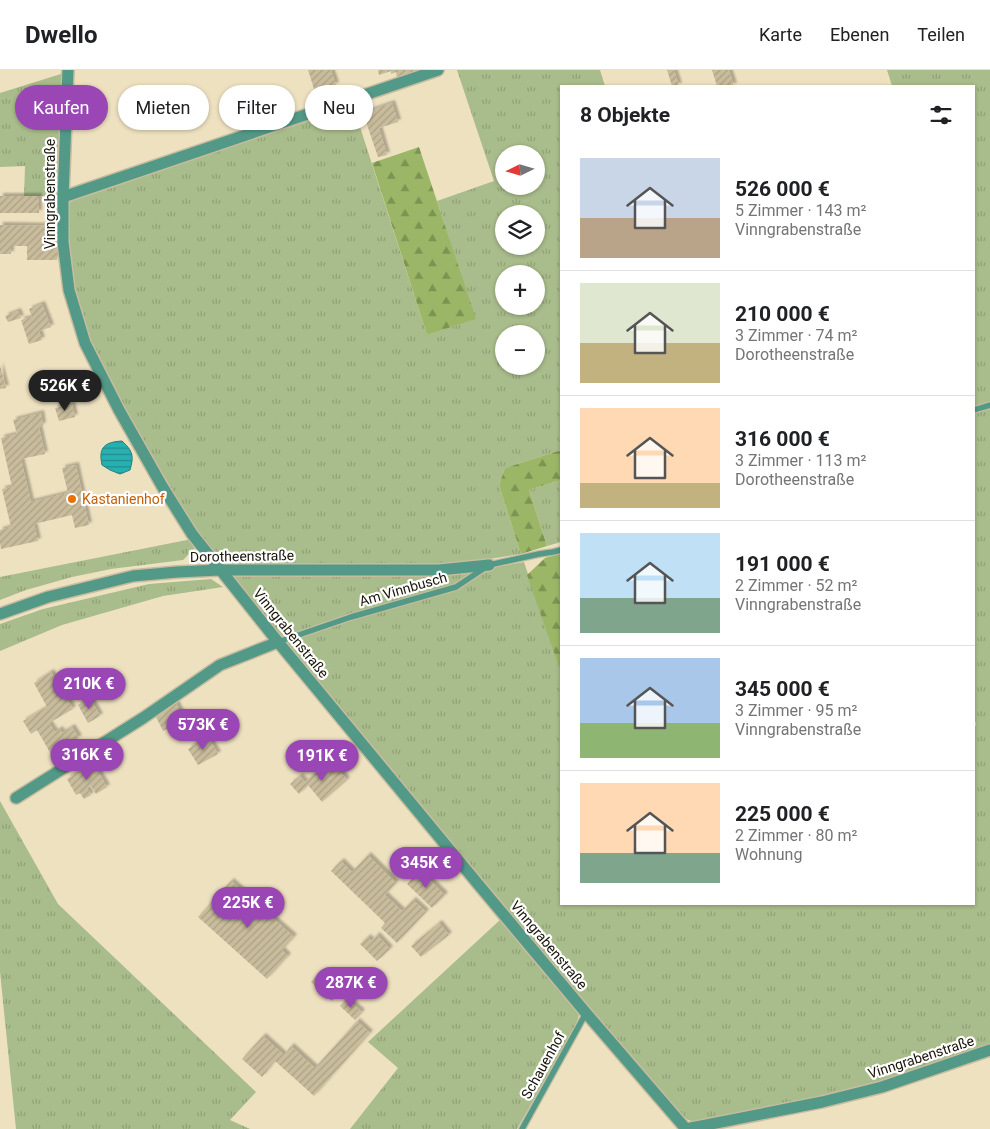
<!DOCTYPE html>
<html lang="de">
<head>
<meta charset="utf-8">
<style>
	body { margin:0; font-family:Roboto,sans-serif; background:#f6f6f6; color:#202124; height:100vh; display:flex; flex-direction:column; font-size:19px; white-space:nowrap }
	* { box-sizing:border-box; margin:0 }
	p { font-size:16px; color:#757577 }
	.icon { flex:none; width:28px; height:28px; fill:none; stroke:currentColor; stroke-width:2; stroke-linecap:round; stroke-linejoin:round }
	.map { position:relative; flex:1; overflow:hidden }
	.details { position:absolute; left:560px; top:15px; width:415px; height:820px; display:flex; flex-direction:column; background:#fff; border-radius:0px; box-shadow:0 1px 4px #0004 }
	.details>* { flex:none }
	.top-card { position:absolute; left:15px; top:15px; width:470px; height:45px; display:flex; gap:10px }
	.needle { width:32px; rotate:265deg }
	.buttons { position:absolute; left:495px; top:75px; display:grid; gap:10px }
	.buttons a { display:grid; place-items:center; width:50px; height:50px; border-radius:50%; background:#fff; box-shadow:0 1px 4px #0004; font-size:25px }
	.price { position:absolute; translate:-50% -42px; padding:0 11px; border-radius:18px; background:#9a46b4; color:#fff; font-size:16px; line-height:32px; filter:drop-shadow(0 1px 2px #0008) }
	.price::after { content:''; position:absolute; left:50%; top:30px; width:15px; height:11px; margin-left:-8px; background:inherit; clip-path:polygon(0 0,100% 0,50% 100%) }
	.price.current { background:#222; color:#fff }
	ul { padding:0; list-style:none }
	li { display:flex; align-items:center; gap:15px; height:125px; padding:0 20px }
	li+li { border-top:1px solid #e0e0e0 }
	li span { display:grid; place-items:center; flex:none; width:140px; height:100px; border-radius:0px; color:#555 }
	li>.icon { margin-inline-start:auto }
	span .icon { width:60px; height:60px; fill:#fffc; stroke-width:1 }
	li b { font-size:21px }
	h2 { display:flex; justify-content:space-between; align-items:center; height:60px; padding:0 20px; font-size:21px }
	.tag { padding:0 18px; border-radius:22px; background:#fff; box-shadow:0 1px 4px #0004; font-size:18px; line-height:45px }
	.tag.current { background:#9a46b4; color:#fff }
	header { display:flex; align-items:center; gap:30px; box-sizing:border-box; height:70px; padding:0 25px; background:#fff; border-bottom:1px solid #e0e0e0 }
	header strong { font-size:24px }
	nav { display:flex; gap:28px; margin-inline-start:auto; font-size:18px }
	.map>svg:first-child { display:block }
	.grass { fill:url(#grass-tufts); fill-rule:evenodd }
	.forest { fill:url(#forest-firs) }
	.water { fill:url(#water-rules); stroke:#22817e }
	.building { fill:url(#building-hatch); filter:url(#shadow) }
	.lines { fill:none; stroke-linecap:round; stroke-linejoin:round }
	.lane-casing { stroke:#c7bc9f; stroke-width:8 }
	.street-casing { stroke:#c7bc9f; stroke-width:14 }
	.lane { stroke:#539987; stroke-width:5.5 }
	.street { stroke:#539987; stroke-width:11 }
	.food-dot { fill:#e8710a; stroke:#fff; stroke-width:2 }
	.labels { text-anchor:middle; stroke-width:4.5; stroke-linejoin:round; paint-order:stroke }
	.street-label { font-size:14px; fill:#181408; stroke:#fff }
	.food-label { font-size:14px; fill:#c56008; stroke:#fff; text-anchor:start }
</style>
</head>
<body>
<header>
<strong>Dwello</strong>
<nav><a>Karte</a><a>Ebenen</a><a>Teilen</a></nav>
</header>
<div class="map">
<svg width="990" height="1059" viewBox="0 0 990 1059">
	<defs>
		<pattern id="grass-tufts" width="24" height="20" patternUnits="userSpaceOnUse" patternTransform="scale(1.25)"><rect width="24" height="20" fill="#a9bc8b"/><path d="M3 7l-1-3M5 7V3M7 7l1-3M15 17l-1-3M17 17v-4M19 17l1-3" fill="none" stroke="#91a176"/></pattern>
		<pattern id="forest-firs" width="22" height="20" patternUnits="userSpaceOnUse" patternTransform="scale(1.25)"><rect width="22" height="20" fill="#9ab666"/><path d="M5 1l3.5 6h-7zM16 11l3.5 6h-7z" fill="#7d9352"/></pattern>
		<pattern id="water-rules" width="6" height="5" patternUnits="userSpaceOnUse" patternTransform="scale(1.25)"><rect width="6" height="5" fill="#26b0b0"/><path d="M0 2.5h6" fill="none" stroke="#208e8d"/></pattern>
		<pattern id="building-hatch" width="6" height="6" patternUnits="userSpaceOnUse" patternTransform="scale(1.25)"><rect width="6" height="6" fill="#c8bc9c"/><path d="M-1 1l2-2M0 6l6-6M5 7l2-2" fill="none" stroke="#aba185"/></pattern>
		<filter id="shadow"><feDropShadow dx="3" dy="-3" stdDeviation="1" flood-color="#0004"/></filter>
	</defs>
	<rect width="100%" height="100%" fill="#eee1c0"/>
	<g class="grass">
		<path d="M457 0H600L605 16H561V380L505 398 499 415 521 484 438 497 223 494 200 467 113 320 89 273 73 218 69 170 68 136 74 127 352 32 427 265 475 249 437 131 494 111ZM504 84H536V116H504ZM504 144H536V176H504ZM504 204H536V236H504ZM504 264H536V296H504Z"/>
		<path d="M887 0H990V977L877 1014 814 1030 699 1052C684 1051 681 1046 671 1035L360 668 232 505 471 501 524 492 561 603V834H974V657L976 655 974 647V16H892Z"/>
		<path d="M64 3 58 126H24L25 96 0 97V23Z"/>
		<path d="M561 410V472L547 476 529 420Z"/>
		<path d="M192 469 195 478 183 490 111 499 72 507 26 520 0 530V507Z"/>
		<path d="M211 509 223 517 163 526 62 555 0 581V554L43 539 149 514Z"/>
		<path d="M0 731 58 834 256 1022 230 1050 250 1059H16L0 902Z"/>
		<path d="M501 849 575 936 579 944 577 953 517 1059H350L398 998 368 972Z"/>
	</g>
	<g class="forest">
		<path d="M419 77 476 249 427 265 372 93Z"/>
		<path d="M561 380V410L529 420 547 476 521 484 499 415 505 398Z"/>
		<path d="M561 483V603L527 505 545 488Z"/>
	</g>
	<path class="water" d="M122 371C133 381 134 386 130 400L120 404 110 400 102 395C98 377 105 372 122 371Z"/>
	<g class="building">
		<path d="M308 0H331L336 15 315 22Z"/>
		<path d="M378 0H414L415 2 397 8 396 2 391 4V1L379 5Z"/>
		<path d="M667 0H674L679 16H672Z"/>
		<path d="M712 0H729L734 16H717Z"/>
		<path d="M392 33 398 52 379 58 387 85 378 87 363 43Z"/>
		<rect x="0" y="126" width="39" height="17"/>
		<path d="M0 155 57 156V190H27V176H11V184H0Z"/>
		<path d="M42 234 51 257 39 261 42 270 29 274 21 250 32 247 29 239Z"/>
		<path d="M18 241 21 248 8 252 5 246Z"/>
		<path d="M0 295 6 318 0 319Z"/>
		<path d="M72 334 75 347 59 351 55 338Z"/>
		<path d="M41 343 43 355 39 357 45 384 21 389 31 432 68 423 62 398 76 395 89 455 75 458 72 445 34 454 38 471 1 479 0 473V460L11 457 2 419 12 417 1 368 17 364 13 350Z"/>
		<path d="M51 602 73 639 49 653 55 662 60 659 62 663 72 657 79 668 69 673 76 685 58 696 37 660 31 664 23 651 47 637 34 613Z"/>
		<path d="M90 628 100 646 88 653 78 635Z"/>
		<path d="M176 633 184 649 182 650 186 657 174 663 170 657 163 661 155 645Z"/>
		<path d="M208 667 218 684 198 695 188 679Z"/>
		<path d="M330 690 347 710 322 732 308 715 299 724 290 714 300 706 305 712Z"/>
		<path d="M93 693 107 717 96 724 91 716 87 718 91 725 84 729 80 723 76 725 67 709Z"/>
		<path d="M368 785 396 813 385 825 402 841 413 830 426 842 397 873 381 858 385 853 331 801 341 791 352 802Z"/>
		<path d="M420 800 445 825 432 838 407 814Z"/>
		<path d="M231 811 294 867 282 880 288 886 267 909 198 847Z"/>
		<path d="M439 853 449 865 421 887 411 876Z"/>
		<path d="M377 865 390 879 377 891 360 874 368 867 371 871Z"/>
		<path d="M319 904 340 922 332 931 311 912Z"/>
		<path d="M347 929 362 942 355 950 340 936Z"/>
		<path d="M357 951 370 963 314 1026 275 991 262 1007 242 989 263 966 284 985 291 976 315 998Z"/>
	</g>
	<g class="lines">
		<defs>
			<g id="lane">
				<path d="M974 340 990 335"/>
				<path d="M278 572 351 547 456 517 489 495 539 484 553 482 561 480"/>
				<path d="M522 1059 586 943"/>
			</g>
			<g id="street">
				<path d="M68 0 63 127V172L69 220 85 273 119 340 162 416 192 464 278 572 478 814 586 943 686 1059 822 1032 882 1017 990 980"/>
				<path d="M63 127 438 0"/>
				<path d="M0 544 48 527 133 506 177 502 220 500H439L489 495"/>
				<path d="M16 728 143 648 220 595 278 572"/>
			</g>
		</defs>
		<use href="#lane" class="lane-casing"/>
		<use href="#street" class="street-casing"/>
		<use href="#lane" class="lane"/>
		<use href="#street" class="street"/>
	</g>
	<circle class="food-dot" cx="72" cy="429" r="5"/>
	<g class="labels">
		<g class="street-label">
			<text transform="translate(50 124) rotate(-90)" y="5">Vinngrabenstraße</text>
			<text transform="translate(242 486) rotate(-1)" y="5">Dorotheenstraße</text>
			<text transform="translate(403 519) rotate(-16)" y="5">Am Vinnbusch</text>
			<text transform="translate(291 563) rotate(51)" y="5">Vinngrabenstraße</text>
			<text transform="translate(549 875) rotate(50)" y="5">Vinngrabenstraße</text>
			<text transform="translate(921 987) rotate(-18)" y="5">Vinngrabenstraße</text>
			<text transform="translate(543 995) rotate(-61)" y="5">Schauenhof</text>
		</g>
		<g class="food-label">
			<text x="82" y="434">Kastanienhof</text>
		</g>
	</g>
</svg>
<div class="buttons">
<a><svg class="needle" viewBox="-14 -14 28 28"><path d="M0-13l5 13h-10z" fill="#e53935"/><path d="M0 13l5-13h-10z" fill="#757577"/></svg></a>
<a><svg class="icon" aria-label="layers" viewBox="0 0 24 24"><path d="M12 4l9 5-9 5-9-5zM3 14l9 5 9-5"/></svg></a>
<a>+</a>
<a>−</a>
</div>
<b class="price current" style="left:65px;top:342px">526K €</b>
<b class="price" style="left:89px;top:640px">210K €</b>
<b class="price" style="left:203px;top:681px">573K €</b>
<b class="price" style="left:87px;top:711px">316K €</b>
<b class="price" style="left:322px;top:712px">191K €</b>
<b class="price" style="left:426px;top:819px">345K €</b>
<b class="price" style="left:248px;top:859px">225K €</b>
<b class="price" style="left:351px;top:939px">287K €</b>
<div class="top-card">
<a class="tag current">Kaufen</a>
<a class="tag">Mieten</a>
<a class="tag">Filter</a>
<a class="tag">Neu</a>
</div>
<section class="details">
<h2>8 Objekte<svg class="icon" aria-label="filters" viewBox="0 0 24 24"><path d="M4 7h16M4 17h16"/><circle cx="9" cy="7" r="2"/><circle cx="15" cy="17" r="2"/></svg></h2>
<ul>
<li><span style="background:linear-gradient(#c9d6e8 60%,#b9a48a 0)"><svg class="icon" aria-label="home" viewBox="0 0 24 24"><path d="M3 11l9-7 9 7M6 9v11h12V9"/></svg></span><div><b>526 000 €</b><p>5 Zimmer · 143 m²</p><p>Vinngrabenstraße</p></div></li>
<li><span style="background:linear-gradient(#dfe7d0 60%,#c2b280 0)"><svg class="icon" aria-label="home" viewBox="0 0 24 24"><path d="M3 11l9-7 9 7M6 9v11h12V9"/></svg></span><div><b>210 000 €</b><p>3 Zimmer · 74 m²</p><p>Dorotheenstraße</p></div></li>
<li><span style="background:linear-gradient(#ffd9b3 75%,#c2b280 0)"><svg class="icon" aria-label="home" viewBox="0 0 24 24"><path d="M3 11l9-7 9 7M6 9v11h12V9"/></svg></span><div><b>316 000 €</b><p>3 Zimmer · 113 m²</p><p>Dorotheenstraße</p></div></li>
<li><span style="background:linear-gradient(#bfe0f5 65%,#7fa58c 0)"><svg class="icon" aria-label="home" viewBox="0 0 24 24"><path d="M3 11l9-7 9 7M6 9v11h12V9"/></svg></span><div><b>191 000 €</b><p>2 Zimmer · 52 m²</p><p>Vinngrabenstraße</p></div></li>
<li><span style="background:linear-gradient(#a9c7e8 65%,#8fb573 0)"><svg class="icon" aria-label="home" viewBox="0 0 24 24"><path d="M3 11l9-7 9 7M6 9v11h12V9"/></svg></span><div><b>345 000 €</b><p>3 Zimmer · 95 m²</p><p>Vinngrabenstraße</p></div></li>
<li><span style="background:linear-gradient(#ffd9b3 70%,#7fa58c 0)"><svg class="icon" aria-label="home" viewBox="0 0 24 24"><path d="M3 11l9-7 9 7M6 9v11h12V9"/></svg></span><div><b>225 000 €</b><p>2 Zimmer · 80 m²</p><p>Wohnung</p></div></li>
</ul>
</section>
</div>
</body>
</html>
